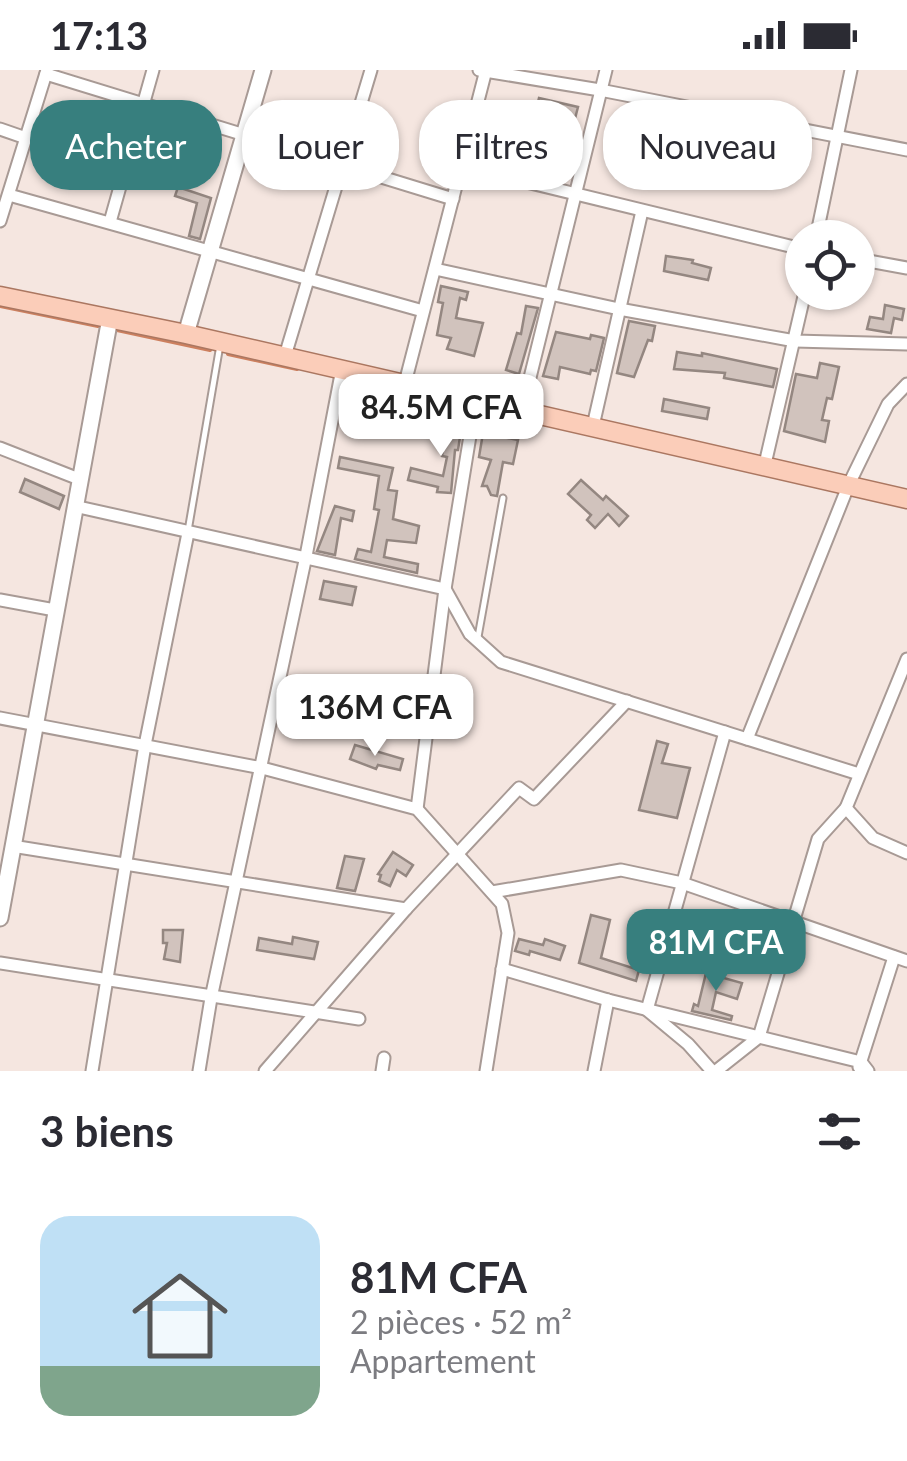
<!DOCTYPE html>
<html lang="fr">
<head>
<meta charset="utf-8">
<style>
	body { margin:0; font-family:Lato,sans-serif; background:#f2f2f3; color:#2b2b33; height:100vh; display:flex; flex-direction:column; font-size:38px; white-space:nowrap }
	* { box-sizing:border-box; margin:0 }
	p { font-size:32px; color:#7c7c81 }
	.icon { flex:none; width:55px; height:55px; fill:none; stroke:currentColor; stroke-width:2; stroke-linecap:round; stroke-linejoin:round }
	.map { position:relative; height:1001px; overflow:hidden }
	.details { display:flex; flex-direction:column; background:#fff; flex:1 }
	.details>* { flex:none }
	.top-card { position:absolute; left:30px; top:30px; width:848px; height:90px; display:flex; gap:20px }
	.fabs { position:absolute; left:785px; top:150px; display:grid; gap:20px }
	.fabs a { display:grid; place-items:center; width:90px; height:90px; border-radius:50%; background:#fff; box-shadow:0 2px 8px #0004; font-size:50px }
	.price { position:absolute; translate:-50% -85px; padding:0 22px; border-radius:20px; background:#fff; color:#222; font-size:32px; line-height:65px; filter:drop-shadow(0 2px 5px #0008) }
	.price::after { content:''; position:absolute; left:50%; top:60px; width:30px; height:22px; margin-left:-15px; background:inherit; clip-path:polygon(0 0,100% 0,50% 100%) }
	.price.selected { background:#377f7e; color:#fff }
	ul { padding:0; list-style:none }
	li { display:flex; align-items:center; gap:30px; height:250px; padding:0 40px }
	li span { display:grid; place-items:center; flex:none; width:280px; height:200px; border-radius:30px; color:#555 }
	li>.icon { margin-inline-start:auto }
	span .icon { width:120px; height:120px; fill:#fffc; stroke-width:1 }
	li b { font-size:42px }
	h2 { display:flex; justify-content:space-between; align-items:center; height:120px; padding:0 40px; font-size:42px }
	.pill { padding:0 35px; border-radius:40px; background:#fff; box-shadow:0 2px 8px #0004; font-size:35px; line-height:90px }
	.pill.selected { background:#377f7e; color:#fff }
	.status { display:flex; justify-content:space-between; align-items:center; height:70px; padding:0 50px; background:#fff; direction:ltr }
	.status svg { height:28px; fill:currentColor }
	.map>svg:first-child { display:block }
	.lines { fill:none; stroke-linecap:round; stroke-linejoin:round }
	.stream { stroke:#cd805f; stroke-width:4 }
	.building { fill:#d1c3bd; stroke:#948781; stroke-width:2.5 }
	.lane-casing { stroke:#a89a95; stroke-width:9 }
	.street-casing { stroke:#a89a95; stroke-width:15 }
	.secondary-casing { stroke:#a89a95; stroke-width:19 }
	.primary-casing { stroke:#ab7761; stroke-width:21 }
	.lane { stroke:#fff; stroke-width:5 }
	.street { stroke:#fff; stroke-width:11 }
	.secondary { stroke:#fff; stroke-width:15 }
	.primary { stroke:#fbcdb9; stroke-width:18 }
</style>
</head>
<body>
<div class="status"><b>17:13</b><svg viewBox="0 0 49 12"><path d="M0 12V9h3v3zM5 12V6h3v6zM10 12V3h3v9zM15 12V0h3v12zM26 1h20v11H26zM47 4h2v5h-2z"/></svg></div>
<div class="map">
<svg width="907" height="1001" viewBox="0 0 907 1001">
	<rect width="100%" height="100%" fill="#f5e6e0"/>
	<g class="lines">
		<g class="stream">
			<path d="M0 236 98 256"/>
			<path d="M117 260 210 280"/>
			<path d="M228 284 297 299"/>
		</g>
	</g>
	<g class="building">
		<path d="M539 28 578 37 571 64 577 65 574 78 568 76 566 89 526 81Z"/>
		<path d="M178 117 211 128 200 169 189 166 197 133 175 126Z"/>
		<path d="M666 186 693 190 692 193 711 198 708 210 664 201Z"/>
		<path d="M441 216 468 222 466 230 460 228 456 248 483 253 474 286 447 279 451 268 437 265 443 233 438 232Z"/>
		<path d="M885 235 904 239 902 250 894 248 891 263 867 259 870 247 883 249Z"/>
		<path d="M526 236 538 238 519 304 506 300 517 263 521 264Z"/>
		<path d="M629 251 655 256 652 271 648 270 634 307 617 303Z"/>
		<path d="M556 262 590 269 591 265 604 268 596 301 591 300 590 304 560 297 558 309 543 306Z"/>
		<path d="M677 282 702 286V283L777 299 773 317 724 308 725 303 674 299Z"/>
		<path d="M820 293 839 297 832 329 827 328 822 350 829 351 825 372 784 361 796 304 817 308Z"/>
		<path d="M351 328 410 340 407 354 393 351 392 356 378 354 379 348 348 342Z"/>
		<path d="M664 329 709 338 707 349 662 341Z"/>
		<path d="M445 345 454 347 452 357 459 358 458 366 460 367 458 380H455L451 423 437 422 438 417 408 410 411 398 443 406 447 387 442 386 445 364 429 359V355L443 356Z"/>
		<path d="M483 363 518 370 513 394 503 392 497 426 491 425 487 416H482L491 390 479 387Z"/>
		<path d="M340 387 393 398 388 420 397 421 393 449 419 456 416 473 387 470 384 487 418 494 417 503 355 489 358 479 371 482 379 440 374 439 379 406 338 398Z"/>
		<path d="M25 409 64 426 59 439 20 422Z"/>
		<path d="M581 410 603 430 606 426 628 446 619 456 608 444 595 458 587 450 591 445 568 424Z"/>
		<path d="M335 436 354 441 352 451 341 448 335 485 317 481Z"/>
		<path d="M324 511 356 517 352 535 320 529Z"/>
		<path d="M657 671 668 674 662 693 690 698 677 748 639 740Z"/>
		<path d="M355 675 403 689 400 700 378 695 376 699 350 689Z"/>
		<path d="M393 782 413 795 406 806 397 800 390 816 379 811 381 805 378 804Z"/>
		<path d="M345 786 364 789 355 821 337 818Z"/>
		<path d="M591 845 610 850 601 888 639 900 636 911 579 893Z"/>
		<path d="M163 860H183L180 892 164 889 167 873H163Z"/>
		<path d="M293 867 318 872 314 889 257 880 259 868 292 874Z"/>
		<path d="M519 869 543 875 545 869 565 876 560 890 530 881 529 885 515 881Z"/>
		<path d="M706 903 742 913 737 929 716 922 712 940 732 946 731 950 692 941 694 934 698 936Z"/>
	</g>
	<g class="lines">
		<defs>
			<g id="lane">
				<path d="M188 461 220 275"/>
				<path d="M478 567 503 428"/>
			</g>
			<g id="street">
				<path d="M479 0 600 20 907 80"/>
				<path d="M46 4 453 129"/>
				<path d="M0 59 26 68"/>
				<path d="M461 96 802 179"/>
				<path d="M9 125 423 241"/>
				<path d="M0 151 47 0"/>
				<path d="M110 152 153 0"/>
				<path d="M816 168 851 0"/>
				<path d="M858 189 907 198"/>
				<path d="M435 199 619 239 795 271 907 274"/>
				<path d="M285 286 371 0"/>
				<path d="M405 313 486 0"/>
				<path d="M522 340 606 0"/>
				<path d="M593 356 642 141"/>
				<path d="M0 378 79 409"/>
				<path d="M765 394 805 222"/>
				<path d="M74 436 445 519 470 564 501 592 859 704"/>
				<path d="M0 530 55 540"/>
				<path d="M907 589 846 738 873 768 907 783"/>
				<path d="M0 648 262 698 417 739 502 834 508 863 486 1001"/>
				<path d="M747 669 849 414 888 334 907 314"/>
				<path d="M417 739 445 519 476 329"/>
				<path d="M12 776 406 839"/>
				<path d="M492 822 621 800 682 813 907 891"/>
				<path d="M0 893 359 949"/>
				<path d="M502 899 608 930 861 992 868 1001"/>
				<path d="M859 997 894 887"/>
				<path d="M92 1001 145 675 188 463"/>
				<path d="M199 1001 211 928 306 486 342 299"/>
				<path d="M265 1001 406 839 519 718 534 729 627 631"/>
				<path d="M382 1001 384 988"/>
				<path d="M594 1001 608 930"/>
				<path d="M712 1001 688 974 647 940 725 662"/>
				<path d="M716 1001 759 967 818 769 846 738"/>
			</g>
			<g id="secondary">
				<path d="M186 264 263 0"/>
				<path d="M0 848 110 248"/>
			</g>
			<path id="primary" d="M0 226 186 264 907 429"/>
		</defs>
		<use href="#lane" class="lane-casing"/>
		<use href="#street" class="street-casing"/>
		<use href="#secondary" class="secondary-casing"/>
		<use href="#primary" class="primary-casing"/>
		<use href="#lane" class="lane"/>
		<use href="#street" class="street"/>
		<use href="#secondary" class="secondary"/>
		<use href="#primary" class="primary"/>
	</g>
</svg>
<div class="fabs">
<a><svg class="icon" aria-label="locate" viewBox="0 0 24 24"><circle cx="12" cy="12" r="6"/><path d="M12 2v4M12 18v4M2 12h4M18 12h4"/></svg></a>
</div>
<b class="price" style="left:441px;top:389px">84.5M CFA</b>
<b class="price" style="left:375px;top:689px">136M CFA</b>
<b class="price selected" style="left:716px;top:924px">81M CFA</b>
<div class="top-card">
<a class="pill selected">Acheter</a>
<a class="pill">Louer</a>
<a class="pill">Filtres</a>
<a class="pill">Nouveau</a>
</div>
</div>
<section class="details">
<h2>3 biens<svg class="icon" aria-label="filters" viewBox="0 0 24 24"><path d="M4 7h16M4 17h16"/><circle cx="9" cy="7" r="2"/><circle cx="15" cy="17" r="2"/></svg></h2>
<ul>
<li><span style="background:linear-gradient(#bfe0f5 75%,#7fa58c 0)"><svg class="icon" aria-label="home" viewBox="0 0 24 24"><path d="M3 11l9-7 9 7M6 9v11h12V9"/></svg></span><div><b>81M CFA</b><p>2 pièces · 52 m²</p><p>Appartement</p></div></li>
</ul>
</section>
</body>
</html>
